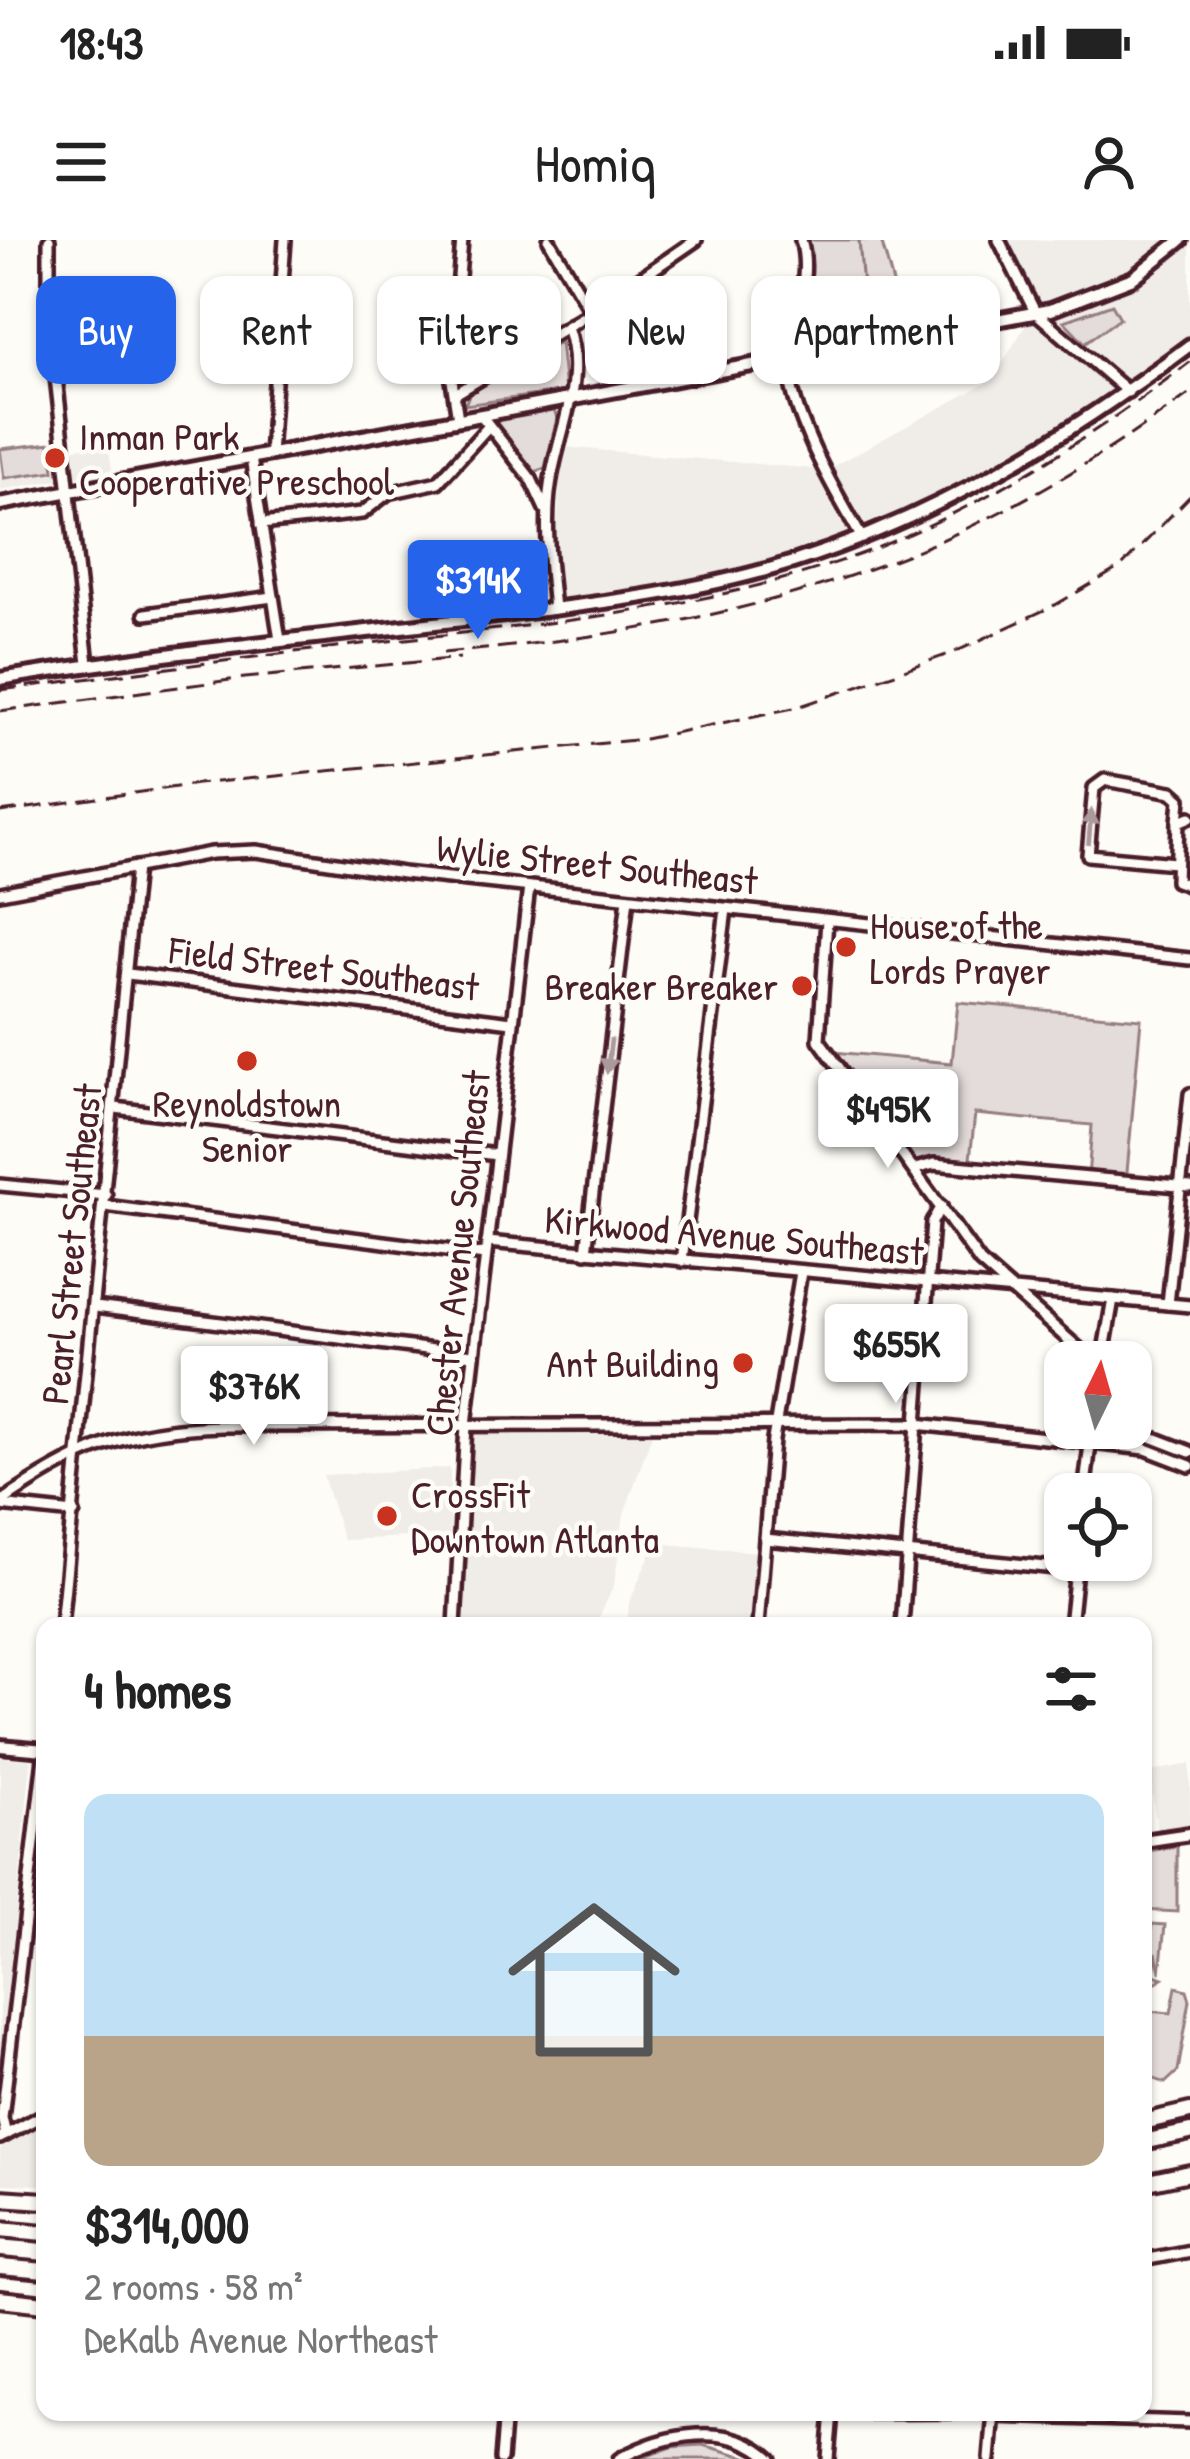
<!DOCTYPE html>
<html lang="en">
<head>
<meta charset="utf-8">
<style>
	body { margin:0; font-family:"Patrick Hand",sans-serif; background:#f2f2f2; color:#222; height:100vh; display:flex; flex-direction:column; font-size:45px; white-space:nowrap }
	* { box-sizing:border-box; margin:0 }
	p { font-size:39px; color:#767676 }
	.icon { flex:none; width:66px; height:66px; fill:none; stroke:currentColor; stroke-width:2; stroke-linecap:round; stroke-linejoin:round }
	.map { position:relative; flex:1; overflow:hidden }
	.drawer { position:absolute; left:36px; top:1377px; width:1116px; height:804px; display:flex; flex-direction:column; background:#fff; border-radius:24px; box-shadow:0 3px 9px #0004 }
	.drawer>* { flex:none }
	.top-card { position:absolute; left:36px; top:36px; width:1119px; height:108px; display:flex; gap:24px }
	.needle { width:78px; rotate:5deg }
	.controls { position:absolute; left:1044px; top:1101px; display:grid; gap:24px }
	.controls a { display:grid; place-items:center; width:108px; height:108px; border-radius:24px; background:#fff; box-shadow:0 3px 9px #0004; font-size:60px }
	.price { position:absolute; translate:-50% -102px; padding:0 27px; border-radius:12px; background:#fff; color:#222; font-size:39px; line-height:78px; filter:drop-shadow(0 3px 6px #0008) }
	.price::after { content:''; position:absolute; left:50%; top:72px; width:36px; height:27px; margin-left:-18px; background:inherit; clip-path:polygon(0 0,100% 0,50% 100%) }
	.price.active { background:#2563eb; color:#fff }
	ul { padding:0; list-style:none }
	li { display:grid; align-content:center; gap:24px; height:636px; padding:0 48px }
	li+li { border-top:3px solid #e0e0e0 }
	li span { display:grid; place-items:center; height:372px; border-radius:24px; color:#555 }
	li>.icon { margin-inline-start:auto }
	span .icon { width:216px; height:216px; fill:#fffc; stroke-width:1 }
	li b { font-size:51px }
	h2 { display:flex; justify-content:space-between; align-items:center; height:144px; padding:0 48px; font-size:51px }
	.chip { padding:0 42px; border-radius:24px; background:#fff; box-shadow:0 3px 9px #0004; font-size:42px; line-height:108px }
	.chip.active { background:#2563eb; color:#fff }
	.status { display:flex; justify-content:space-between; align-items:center; height:84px; padding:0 60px; background:#fff; direction:ltr }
	.status svg { height:33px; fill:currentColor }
	header { display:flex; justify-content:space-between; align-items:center; height:156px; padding:0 48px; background:#fff; font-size:54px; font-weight:600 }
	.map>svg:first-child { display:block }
	.built { fill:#f0ece8 }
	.green { fill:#e3dcda; stroke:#967e82; stroke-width:3 }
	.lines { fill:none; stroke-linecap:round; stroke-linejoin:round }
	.stream { stroke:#91777b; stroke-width:3 }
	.minor-casing { stroke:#4a1f2b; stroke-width:18 }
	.major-casing { stroke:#4a1f2b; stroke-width:20 }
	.highway-casing { stroke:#4a1f2b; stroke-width:22 }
	.minor { stroke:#fdfcf7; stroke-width:9 }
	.major { stroke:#fdfcf7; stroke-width:10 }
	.highway { stroke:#fdfcf7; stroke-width:14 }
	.rail { stroke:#4a1f2b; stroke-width:3; stroke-dasharray:18 9; stroke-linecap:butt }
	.oneway { fill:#ac999b }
	.poi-dot { fill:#c8321e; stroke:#fdfcf7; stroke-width:4.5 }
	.labels { text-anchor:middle; stroke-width:9; stroke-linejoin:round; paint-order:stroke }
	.poi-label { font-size:39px; fill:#4a1f2b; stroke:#fdfcf7; text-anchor:start }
	.street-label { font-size:39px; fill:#4a1f2b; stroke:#fdfcf7 }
</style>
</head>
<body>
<div class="status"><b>18:43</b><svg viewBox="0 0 49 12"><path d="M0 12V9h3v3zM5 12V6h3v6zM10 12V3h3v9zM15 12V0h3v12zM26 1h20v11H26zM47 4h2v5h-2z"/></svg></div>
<header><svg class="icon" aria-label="menu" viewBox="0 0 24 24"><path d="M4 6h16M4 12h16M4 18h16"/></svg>Homiq<svg class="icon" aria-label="person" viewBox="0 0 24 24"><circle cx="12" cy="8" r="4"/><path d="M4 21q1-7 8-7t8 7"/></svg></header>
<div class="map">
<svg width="1190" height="2219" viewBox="0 0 1190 2219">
	<rect width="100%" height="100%" fill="#fdfcf7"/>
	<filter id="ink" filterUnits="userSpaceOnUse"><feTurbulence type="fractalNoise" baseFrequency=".00833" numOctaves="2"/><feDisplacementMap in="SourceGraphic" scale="24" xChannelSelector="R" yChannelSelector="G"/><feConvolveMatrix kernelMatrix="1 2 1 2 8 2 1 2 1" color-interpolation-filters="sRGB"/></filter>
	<g filter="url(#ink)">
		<g class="built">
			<path d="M1000 0H1190V105L1014 231 871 297 691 354 552 374 562 207 826 230 992 140 1032 75Z"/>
			<path d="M51 203 71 209 108 203 112 230 0 250V209Z"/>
			<path d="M655 1185 624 1274 614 1345 595 1386H456L467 1186Z"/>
			<path d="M450 1228V1295L343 1300 323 1235Z"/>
			<path d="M655 1303 758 1312 753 1386H627L629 1363Z"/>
			<path d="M0 1517 31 1520 0 1835Z"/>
			<path d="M1190 1524V1604L1159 1609 1150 1532Z"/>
			<path d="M45 1884V1945L0 1944V1909Z"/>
		</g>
		<g class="green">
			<path d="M806 0H881L903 79 799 101 809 28Z"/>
			<path d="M1112 64 1120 78 1085 103 1064 81Z"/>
			<path d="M560 102 565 151 465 165 470 152Z"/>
			<path d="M554 171 557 178 545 228 535 232 495 185 500 179Z"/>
			<path d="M51 203 54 231 4 238 0 209Z"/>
			<path d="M958 762 1141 779 1126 943 1088 939 1092 885 975 874 969 928 908 922 834 812 952 823Z"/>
			<path d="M1177 1606V1672L1143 1670V1612Z"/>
			<path d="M1152 1684 1165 1685 1160 1733 1156 1712 1154 1735 1163 1738 1148 1747 1143 1736V1695L1150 1696Z"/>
			<path d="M1176 1747 1187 1750 1190 1760 1178 1831 1165 1843 1143 1835V1754L1148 1771 1171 1773Z"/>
			<path d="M703 2205 753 2219H638L672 2207Z"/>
		</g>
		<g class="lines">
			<path class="stream" d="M859 0 863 47"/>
			<defs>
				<g id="minor">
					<path d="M49 0V74L88 424"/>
					<path d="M549 0 591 72"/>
					<path d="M801 0C813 41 791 78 789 119 786 169 837 255 862 298"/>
					<path d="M999 0 1035 72 1128 152"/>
					<path d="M457 153 591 72 696 0"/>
					<path d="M481 175 531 239 545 269"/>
					<path d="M458 179 451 134 462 0"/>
					<path d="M270 215 285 0"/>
					<path d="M251 218 280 400"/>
					<path d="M261 284 362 273 388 253 438 242 487 188"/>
					<path d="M554 369C550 328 544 286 550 246 557 192 587 142 567 87"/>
					<path d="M145 374 273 357"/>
					<path d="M1190 577 1178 582 1176 641 1190 646"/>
					<path d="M1175 623 1088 615 1094 548 1105 540 1172 552 1180 559 1178 582"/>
					<path d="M0 653 211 613 256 611 403 633 1190 719"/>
					<path d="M827 680 819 800 980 1022 1094 1122"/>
					<path d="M128 734 512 782"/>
					<path d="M115 868 497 915"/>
					<path d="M915 929 934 924 1190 947"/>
					<path d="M0 945 106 955"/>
					<path d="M105 966 485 1015"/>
					<path d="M487 1002 1190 1066"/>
					<path d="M586 1012 628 658"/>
					<path d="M682 1021 726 669"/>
					<path d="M1168 1064 1190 854"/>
					<path d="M95 1067 473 1115"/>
					<path d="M1102 1122 1113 1059"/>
					<path d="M1128 1188 1190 1212"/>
					<path d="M1084 1254 1092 1188"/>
					<path d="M0 1263C77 1209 126 1189 221 1186L917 1184 1146 1209 1190 1226"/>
					<path d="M0 1265 74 1273"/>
					<path d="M765 1299 1076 1330"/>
					<path d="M61 1386 136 627"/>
					<path d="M455 1386 466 1185 529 647"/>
					<path d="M758 1386 773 1200 801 1032"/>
					<path d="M902 1386 932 982 941 966"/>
					<path d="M1070 1386 1077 1320"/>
					<path d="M6 1895 2 1878 45 1509"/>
					<path d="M0 1898 45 1874"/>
					<path d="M1143 2020 1190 2011"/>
					<path d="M832 2173 967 2172"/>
					<path d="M993 2176 1190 2182"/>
					<path d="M501 2219 505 2172"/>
					<path d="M619 2219C664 2194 730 2180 771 2219"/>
					<path d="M828 2219 832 2172"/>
					<path d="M990 2219 994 2172"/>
				</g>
				<g id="major">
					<path d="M0 264 1050 70 1133 38 1181 0"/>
					<path d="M0 439C159 413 319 397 479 378 584 365 692 354 793 322 940 275 1067 197 1190 105"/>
					<path d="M0 1506 45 1510"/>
					<path d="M1143 1601 1190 1594"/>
				</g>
				<g id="highway">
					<path d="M1143 1882 1190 1871"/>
					<path d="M1143 1902 1190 1892"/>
					<path d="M1143 1943 1190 1933"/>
					<path d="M0 1958 45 1961"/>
					<path d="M0 1989 45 1993"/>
					<path d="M0 2027 45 2031"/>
					<path d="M0 2059 45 2064"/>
				</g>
			</defs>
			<use href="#minor" class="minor-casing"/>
			<use href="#major" class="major-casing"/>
			<use href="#highway" class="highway-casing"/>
			<use href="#minor" class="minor"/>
			<use href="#major" class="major"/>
			<use href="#highway" class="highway"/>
			<g class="rail">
				<path d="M443 413C742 386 945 333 1190 153"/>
				<path d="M0 450C132 433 264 415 397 400 554 383 711 369 861 314 980 269 1089 199 1190 122"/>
				<path d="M0 471 245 438 460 418"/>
				<path d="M0 572 197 544 645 499 798 467 955 412 1057 364 1122 326 1190 256"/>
			</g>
		</g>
		<defs><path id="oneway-solid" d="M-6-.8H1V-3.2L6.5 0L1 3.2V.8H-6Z" transform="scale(3)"/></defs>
		<g class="oneway">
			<use href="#oneway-solid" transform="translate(1090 587) rotate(-85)"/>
			<use href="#oneway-solid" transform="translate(609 816) rotate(97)"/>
		</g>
	</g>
	<g class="poi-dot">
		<circle cx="55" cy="218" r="12"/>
		<circle cx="846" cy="707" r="12"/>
		<circle cx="802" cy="746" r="12"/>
		<circle cx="247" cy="821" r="12"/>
		<circle cx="743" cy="1123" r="12"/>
		<circle cx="387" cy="1276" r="12"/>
	</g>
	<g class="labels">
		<g class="poi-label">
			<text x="79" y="210">Inman Park<tspan x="79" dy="45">Cooperative Preschool</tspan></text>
			<text x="870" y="699">House of the<tspan x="870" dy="45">Lords Prayer</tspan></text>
			<text x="778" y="760" text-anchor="end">Breaker Breaker</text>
			<text x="247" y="877" text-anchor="middle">Reynoldstown<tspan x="247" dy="45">Senior</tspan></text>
			<text x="719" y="1137" text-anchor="end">Ant Building</text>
			<text x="411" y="1268">CrossFit<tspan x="411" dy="45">Downtown Atlanta</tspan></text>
		</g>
		<g class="street-label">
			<text transform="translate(597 624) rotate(6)" y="14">Wylie Street Southeast</text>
			<text transform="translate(324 728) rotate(7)" y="14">Field Street Southeast</text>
			<text transform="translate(734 995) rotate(5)" y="14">Kirkwood Avenue Southeast</text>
			<text transform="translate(71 1004) rotate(-84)" y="14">Pearl Street Southeast</text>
			<text transform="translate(457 1013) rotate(-84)" y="14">Chester Avenue Southeast</text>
		</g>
	</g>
</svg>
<div class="controls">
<a><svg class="needle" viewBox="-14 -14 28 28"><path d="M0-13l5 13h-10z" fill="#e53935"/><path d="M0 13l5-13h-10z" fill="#767676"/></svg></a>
<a><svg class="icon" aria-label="locate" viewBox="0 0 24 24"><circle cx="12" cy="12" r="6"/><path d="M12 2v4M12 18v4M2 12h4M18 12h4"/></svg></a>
</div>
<b class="price active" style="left:478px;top:402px">$314K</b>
<b class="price" style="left:888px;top:931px">$495K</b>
<b class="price" style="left:896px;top:1166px">$655K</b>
<b class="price" style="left:254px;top:1208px">$376K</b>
<div class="top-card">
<a class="chip active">Buy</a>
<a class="chip">Rent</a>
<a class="chip">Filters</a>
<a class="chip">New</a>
<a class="chip">Apartment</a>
</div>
<section class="drawer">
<h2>4 homes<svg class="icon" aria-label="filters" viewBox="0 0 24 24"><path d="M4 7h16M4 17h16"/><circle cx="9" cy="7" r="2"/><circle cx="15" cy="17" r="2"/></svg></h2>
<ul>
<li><span style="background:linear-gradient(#bfe0f5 65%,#b9a48a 0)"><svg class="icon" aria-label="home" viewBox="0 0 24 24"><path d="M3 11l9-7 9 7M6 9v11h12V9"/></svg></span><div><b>$314,000</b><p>2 rooms · 58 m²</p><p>DeKalb Avenue Northeast</p></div></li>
</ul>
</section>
</div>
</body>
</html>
